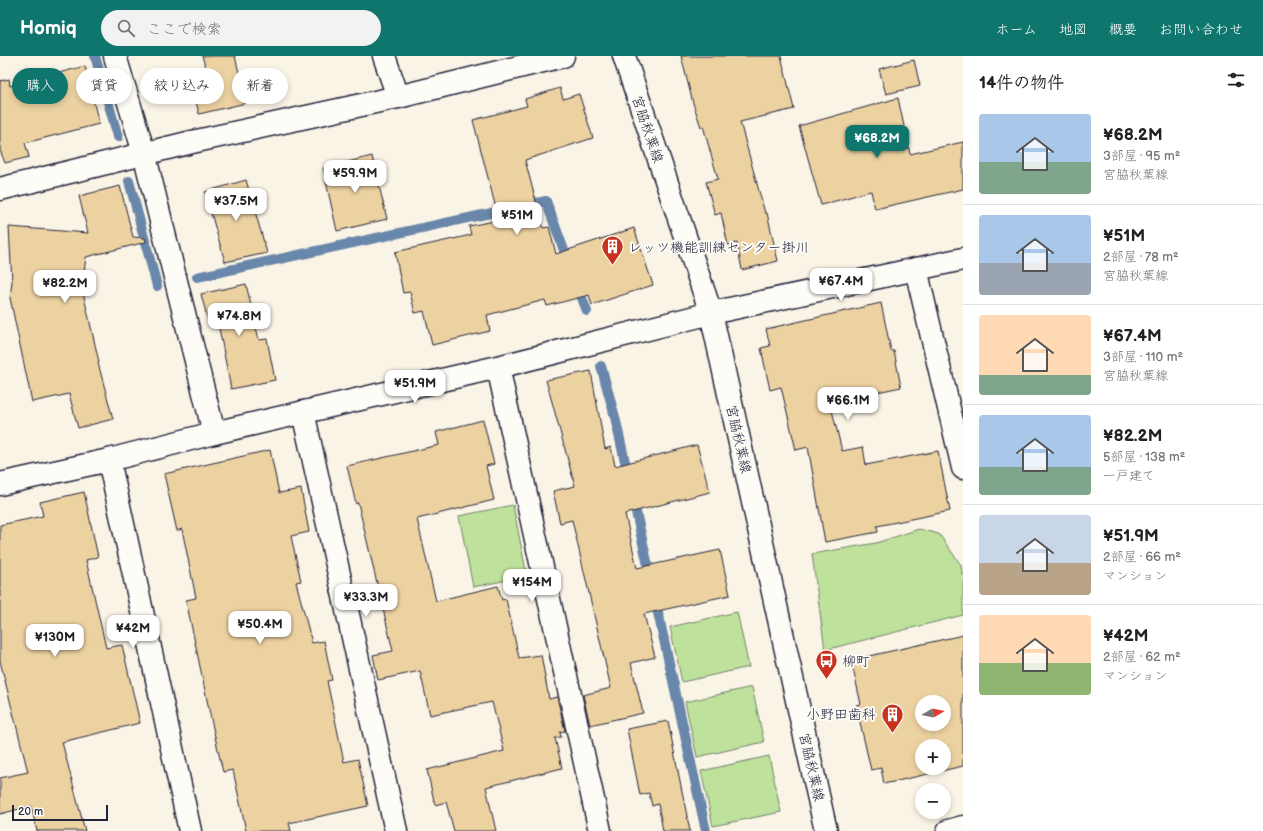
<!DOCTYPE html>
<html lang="ja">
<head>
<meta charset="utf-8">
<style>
	body { margin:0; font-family:"Balsamiq Sans","Klee One",sans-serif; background:#f2f2f2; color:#202124; height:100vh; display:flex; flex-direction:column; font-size:15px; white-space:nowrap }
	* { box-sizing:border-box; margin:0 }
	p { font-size:13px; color:#757577 }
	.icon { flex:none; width:22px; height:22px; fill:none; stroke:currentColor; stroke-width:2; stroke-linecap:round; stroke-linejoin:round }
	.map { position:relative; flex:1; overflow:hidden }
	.panel { display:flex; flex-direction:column; background:#fff; width:300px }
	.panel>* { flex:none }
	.top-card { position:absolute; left:12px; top:12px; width:380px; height:36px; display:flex; gap:8px }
	.needle { width:26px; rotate:81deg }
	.buttons { position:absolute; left:915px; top:639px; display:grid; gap:8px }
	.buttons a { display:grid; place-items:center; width:36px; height:36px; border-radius:50%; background:#fff; box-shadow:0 2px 6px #0003; font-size:20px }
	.scale { position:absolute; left:12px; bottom:10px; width:96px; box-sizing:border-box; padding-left:4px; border:2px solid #22223b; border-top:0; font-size:11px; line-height:14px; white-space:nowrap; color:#22223b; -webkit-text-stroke:3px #fdfcf7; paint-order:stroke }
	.price { position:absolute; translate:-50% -34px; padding:0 9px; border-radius:8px; background:#fff; color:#222; font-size:13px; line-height:26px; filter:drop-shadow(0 1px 2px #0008) }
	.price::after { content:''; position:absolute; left:50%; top:24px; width:12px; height:9px; margin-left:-6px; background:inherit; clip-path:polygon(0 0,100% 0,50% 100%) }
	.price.on { background:#0f766e; color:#fff }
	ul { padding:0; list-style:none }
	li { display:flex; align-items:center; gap:12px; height:100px; padding:0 16px }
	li+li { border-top:1px solid #e0e0e0 }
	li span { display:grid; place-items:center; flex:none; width:112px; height:80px; border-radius:4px; color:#555 }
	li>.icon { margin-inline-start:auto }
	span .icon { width:48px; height:48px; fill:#fffc; stroke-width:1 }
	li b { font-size:17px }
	h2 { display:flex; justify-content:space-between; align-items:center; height:48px; padding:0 16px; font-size:17px }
	.pill { padding:0 14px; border-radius:18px; background:#fff; box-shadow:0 2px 6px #0003; font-size:14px; line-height:36px }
	.pill.on { background:#0f766e; color:#fff }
	header { display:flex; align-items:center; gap:24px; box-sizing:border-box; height:56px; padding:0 20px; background:#0f766e; color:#fff }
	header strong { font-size:19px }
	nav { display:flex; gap:22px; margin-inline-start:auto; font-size:14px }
	.search { width:280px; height:36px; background:#f2f2f2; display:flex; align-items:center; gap:10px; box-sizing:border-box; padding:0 14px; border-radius:22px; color:#757577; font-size:15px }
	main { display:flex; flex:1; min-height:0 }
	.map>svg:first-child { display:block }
	.green { fill:#bee19b; stroke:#70826b }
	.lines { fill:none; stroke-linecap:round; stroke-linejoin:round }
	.stream { stroke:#6887aa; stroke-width:10 }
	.building { fill:#edd2a1; stroke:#22223b; fill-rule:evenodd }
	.minor-casing { stroke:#22223b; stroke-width:25 }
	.tertiary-casing { stroke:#22223b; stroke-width:25 }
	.minor { stroke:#fdfcf7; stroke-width:22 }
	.tertiary { stroke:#fdfcf7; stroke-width:22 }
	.labels { text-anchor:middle; stroke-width:4; stroke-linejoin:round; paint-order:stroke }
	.street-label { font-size:14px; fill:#22223b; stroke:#fdfcf7 }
	.poi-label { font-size:14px; fill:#22223b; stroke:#fdfcf7; text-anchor:start }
</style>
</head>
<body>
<header>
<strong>Homiq</strong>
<div class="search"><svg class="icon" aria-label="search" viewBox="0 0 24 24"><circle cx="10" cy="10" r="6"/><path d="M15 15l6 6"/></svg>ここで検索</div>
<nav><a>ホーム</a><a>地図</a><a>概要</a><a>お問い合わせ</a></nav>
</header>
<main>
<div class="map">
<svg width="963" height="775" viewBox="0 0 963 775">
	<rect width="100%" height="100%" fill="#faf4e6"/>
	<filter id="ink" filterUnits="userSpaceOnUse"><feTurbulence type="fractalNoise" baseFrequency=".025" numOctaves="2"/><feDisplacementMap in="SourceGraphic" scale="8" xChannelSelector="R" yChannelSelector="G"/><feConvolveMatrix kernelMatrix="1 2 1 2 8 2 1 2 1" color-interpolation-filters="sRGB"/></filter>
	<g filter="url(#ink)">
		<g class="green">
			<path d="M513 449 527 520 473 531 459 460Z"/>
			<path d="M919 473 939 478 961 509 963 524V559L825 594 812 498 876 487Z"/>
			<path d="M737 556 749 611 682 626 670 571Z"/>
			<path d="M752 631 764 686 697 701 685 646Z"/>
			<path d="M769 700 781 756 713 770 701 715Z"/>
		</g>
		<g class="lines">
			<g class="stream">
				<path d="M95 0 118 81"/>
				<path d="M129 125 157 230"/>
				<path d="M197 221 546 145 569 208"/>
				<path d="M577 229 587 255"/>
				<path d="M601 310 615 361 628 419"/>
				<path d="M633 443 651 523"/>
				<path d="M655 543 706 775"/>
			</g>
		</g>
		<g class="building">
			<path d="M202 0H235L246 47 199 58 193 32 211 28Z"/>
			<path d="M681 0H781L794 53 740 66 765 157H767L778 205 742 214 737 187 728 189 721 157 715 159 706 126 718 123 703 70 701 71 693 47Z"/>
			<path d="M914 4 920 30 886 38 879 13Z"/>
			<path d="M85 10 99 68 25 87 29 101 5 107 0 94V25L9 23 10 30Z"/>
			<path d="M560 32 563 43 579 38 593 82 525 104 543 172 549 171 556 198 634 172 653 229 592 249 589 239 547 250 545 244 487 259 490 275 432 289 424 255 415 257 410 236 403 237 395 196 471 179 469 170 499 164 473 64 527 50 525 43Z"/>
			<path d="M898 42 910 98 963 86V133L875 153 871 135 821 149 799 70Z"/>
			<path d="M372 100 387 163 337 175 323 112Z"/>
			<path d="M246 124 267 197 225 206 205 136Z"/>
			<path d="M120 130 133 181 145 182 146 186 86 201 82 232 99 306 98 307 113 363 78 372 69 338 32 346 10 242 12 226 9 171 88 177 79 140Z"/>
			<path d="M246 228 259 284 267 283 275 324 231 333 218 267 209 269 201 238Z"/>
			<path d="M881 247 891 295H894L901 331 830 346 842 395 863 391 866 409 938 395 950 455 877 470 878 476 825 486 808 391 796 394 781 331 770 334 761 292 770 290 766 273Z"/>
			<path d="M591 315 605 393 611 391 615 410 697 389 710 436 625 458 637 512 720 494 730 539 644 558 655 601 631 607 643 657 590 669 583 639 611 632 572 464 560 467 553 435 575 430 546 324Z"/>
			<path d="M483 364 494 408 486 410 494 444 417 463 436 545 498 530 502 544 506 543 519 602 541 599 549 643 557 641 565 675 560 676 561 681 555 682 562 712 486 731 496 775H454L446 746 435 749 427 714 504 695 492 646 430 659 420 615 378 624 373 599 393 595 358 447 356 448 347 410 439 389 436 376Z"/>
			<path d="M270 394 279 437 301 433 309 476 291 480 301 525 296 526 312 587 324 585 332 624 327 625 344 706 358 703 368 750 289 767 291 775H246L233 714 223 716 211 663 186 544 196 542 182 473 177 475 164 418Z"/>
			<path d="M84 436 98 501 86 504 106 592 122 589 140 667 62 686 85 775H37L31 750 0 758V722L28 716 0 605V469L43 460 40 446Z"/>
			<path d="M963 579V710L884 728 881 712 871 714 856 649 861 648 851 604ZM922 646H944V668H922ZM922 690H944V712H922Z"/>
			<path d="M668 665 690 775H663L658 748 652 750 649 737 640 739 627 673Z"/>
		</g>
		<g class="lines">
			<defs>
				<g id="minor">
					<path d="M115 0 144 97 214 377"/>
					<path d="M384 0 398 41"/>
					<path d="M916 213 963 412"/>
					<path d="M498 311 600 775"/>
					<path d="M303 356 396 775"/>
					<path d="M109 404 190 775"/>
					<path d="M948 775 963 771"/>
				</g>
				<g id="tertiary">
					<path d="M624 0 711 257 826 775"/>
					<path d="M0 133 192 86 398 41 563 0"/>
					<path d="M0 428 109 404 214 377 498 311 711 257 963 203"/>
				</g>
			</defs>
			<use href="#minor" class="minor-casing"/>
			<use href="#tertiary" class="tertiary-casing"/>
			<use href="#minor" class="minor"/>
			<use href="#tertiary" class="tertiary"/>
		</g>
	</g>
	<defs>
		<symbol id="building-pin" viewBox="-11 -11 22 30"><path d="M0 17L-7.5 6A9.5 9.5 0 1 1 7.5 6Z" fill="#c8321e" stroke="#fdfcf7"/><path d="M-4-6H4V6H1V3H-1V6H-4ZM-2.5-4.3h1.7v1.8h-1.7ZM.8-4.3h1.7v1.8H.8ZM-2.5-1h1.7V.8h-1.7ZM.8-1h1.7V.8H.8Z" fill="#fff"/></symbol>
		<symbol id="bus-pin" viewBox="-11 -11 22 30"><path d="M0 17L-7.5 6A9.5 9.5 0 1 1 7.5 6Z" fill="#c8321e" stroke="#fdfcf7"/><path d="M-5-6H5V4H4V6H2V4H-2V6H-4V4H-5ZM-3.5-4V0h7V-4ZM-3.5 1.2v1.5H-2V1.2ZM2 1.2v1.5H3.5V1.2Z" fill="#fff"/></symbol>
	</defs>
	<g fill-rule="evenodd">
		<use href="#building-pin" x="600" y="178" width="25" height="34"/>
		<use href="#bus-pin" x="814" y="592" width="25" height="34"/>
		<use href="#building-pin" x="880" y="646" width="25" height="34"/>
	</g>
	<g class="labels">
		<g class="street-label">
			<text transform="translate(648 73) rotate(71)" y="5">宮脇秋葉線</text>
			<text transform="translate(739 383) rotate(77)" y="5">宮脇秋葉線</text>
			<text transform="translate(812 711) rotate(77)" y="5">宮脇秋葉線</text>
		</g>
		<g class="poi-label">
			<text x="628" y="196">レッツ機能訓練センター掛川</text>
			<text x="842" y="610">柳町</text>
			<text x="876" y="663" text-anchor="end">小野田歯科</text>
		</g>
	</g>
</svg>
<div class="buttons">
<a><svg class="needle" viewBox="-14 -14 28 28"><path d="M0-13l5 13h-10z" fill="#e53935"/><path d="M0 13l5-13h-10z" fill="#757577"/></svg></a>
<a>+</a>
<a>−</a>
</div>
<div class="scale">20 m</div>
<b class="price on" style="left:877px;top:103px">¥68.2M</b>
<b class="price" style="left:355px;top:138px">¥59.9M</b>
<b class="price" style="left:236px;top:166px">¥37.5M</b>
<b class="price" style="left:517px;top:180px">¥51M</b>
<b class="price" style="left:841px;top:246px">¥67.4M</b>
<b class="price" style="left:65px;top:248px">¥82.2M</b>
<b class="price" style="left:239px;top:281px">¥74.8M</b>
<b class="price" style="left:415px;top:348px">¥51.9M</b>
<b class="price" style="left:848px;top:365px">¥66.1M</b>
<b class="price" style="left:532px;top:547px">¥154M</b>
<b class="price" style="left:366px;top:562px">¥33.3M</b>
<b class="price" style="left:260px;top:589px">¥50.4M</b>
<b class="price" style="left:133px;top:593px">¥42M</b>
<b class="price" style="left:55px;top:602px">¥130M</b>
<div class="top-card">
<a class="pill on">購入</a>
<a class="pill">賃貸</a>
<a class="pill">絞り込み</a>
<a class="pill">新着</a>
</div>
</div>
<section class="panel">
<h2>14件の物件<svg class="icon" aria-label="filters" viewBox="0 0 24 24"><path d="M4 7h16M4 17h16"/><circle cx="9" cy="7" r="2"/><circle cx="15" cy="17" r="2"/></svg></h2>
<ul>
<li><span style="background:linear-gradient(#a9c7e8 60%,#7fa58c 0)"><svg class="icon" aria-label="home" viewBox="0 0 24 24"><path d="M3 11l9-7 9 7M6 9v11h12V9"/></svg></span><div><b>¥68.2M</b><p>3部屋 · 95 m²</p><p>宮脇秋葉線</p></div></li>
<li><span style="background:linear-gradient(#a9c7e8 60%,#9aa5b1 0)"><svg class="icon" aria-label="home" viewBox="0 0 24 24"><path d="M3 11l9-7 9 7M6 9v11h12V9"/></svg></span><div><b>¥51M</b><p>2部屋 · 78 m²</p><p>宮脇秋葉線</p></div></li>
<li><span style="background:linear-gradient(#ffd9b3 75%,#7fa58c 0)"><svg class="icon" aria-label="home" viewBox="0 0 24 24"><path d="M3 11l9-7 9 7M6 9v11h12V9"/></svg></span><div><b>¥67.4M</b><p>3部屋 · 110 m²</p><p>宮脇秋葉線</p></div></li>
<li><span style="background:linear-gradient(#a9c7e8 65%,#7fa58c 0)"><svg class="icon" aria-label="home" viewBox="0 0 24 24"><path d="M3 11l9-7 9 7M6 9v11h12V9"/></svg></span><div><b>¥82.2M</b><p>5部屋 · 138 m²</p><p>一戸建て</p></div></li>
<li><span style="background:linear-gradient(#c9d6e8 60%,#b9a48a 0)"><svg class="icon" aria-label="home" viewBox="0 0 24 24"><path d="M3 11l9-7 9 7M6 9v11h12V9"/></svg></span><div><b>¥51.9M</b><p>2部屋 · 66 m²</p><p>マンション</p></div></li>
<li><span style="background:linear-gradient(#ffd9b3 60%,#8fb573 0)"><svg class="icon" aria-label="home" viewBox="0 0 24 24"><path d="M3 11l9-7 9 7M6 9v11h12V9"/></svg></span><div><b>¥42M</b><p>2部屋 · 62 m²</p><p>マンション</p></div></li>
</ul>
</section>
</main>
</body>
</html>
